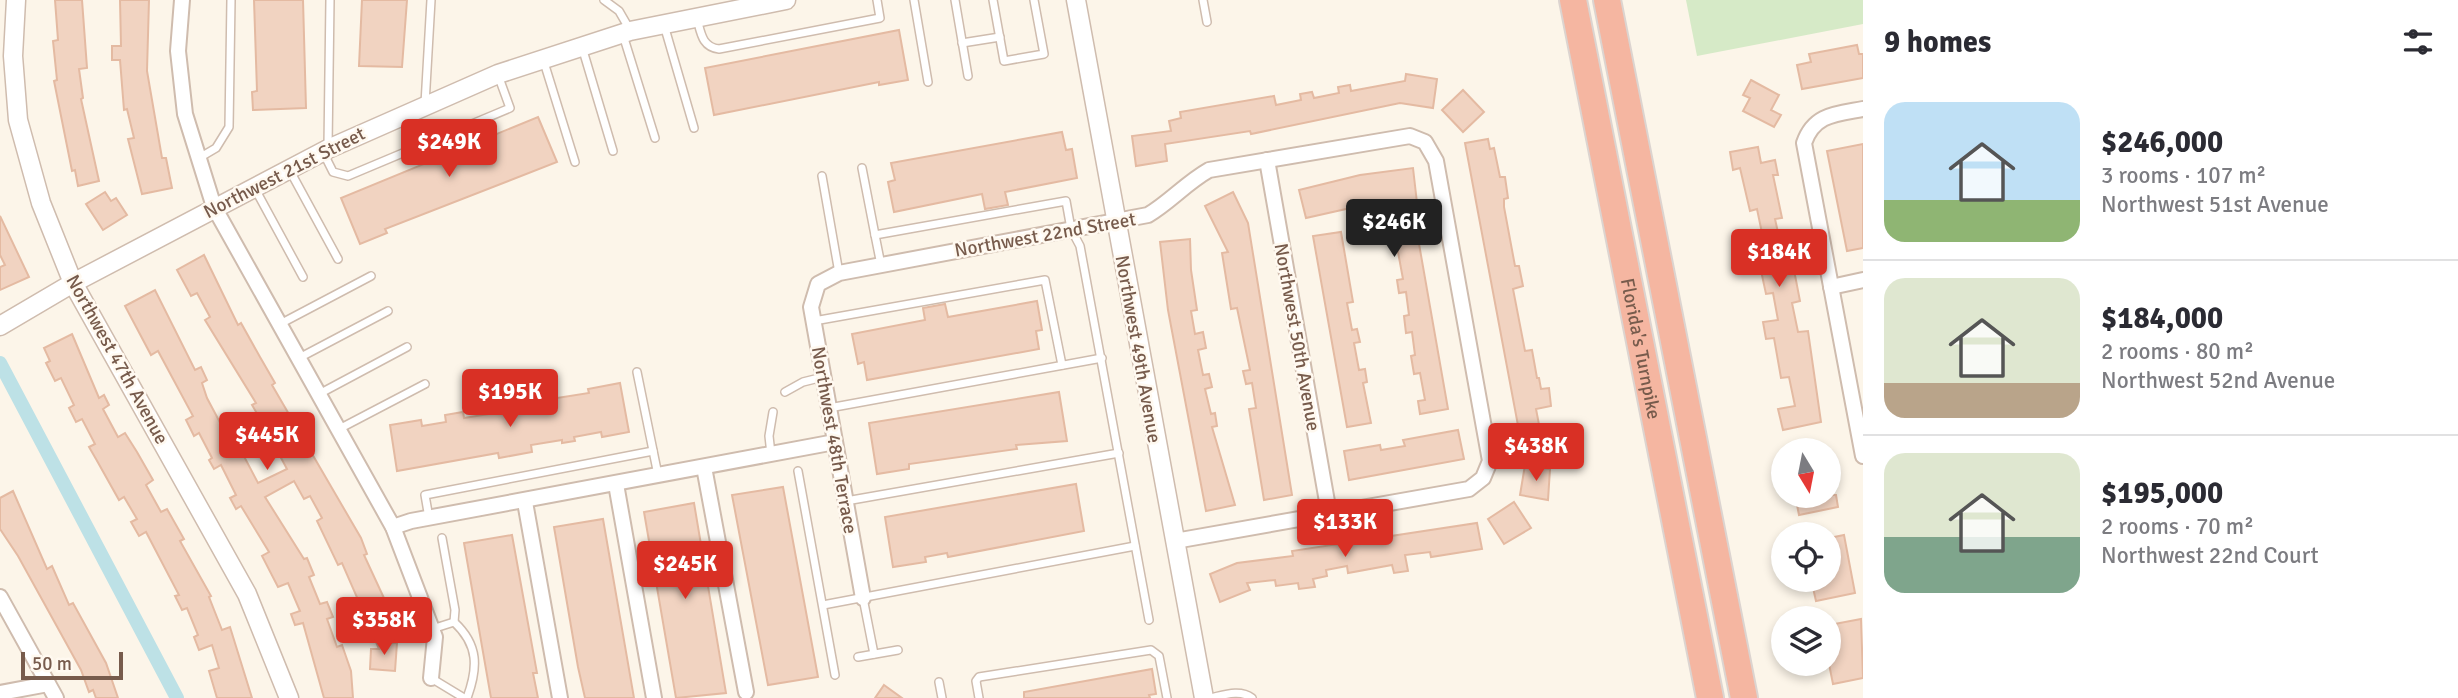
<!DOCTYPE html>
<html lang="en">
<head>
<meta charset="utf-8">
<style>
	body { margin:0; font-family:Signika,sans-serif; background:#f2f2f3; color:#2b2b33; height:100vh; display:flex; flex-direction:column; font-size:26px; white-space:nowrap }
	* { box-sizing:border-box; margin:0 }
	p { font-size:23px; color:#7c7c81 }
	.icon { flex:none; width:38px; height:38px; fill:none; stroke:currentColor; stroke-width:2; stroke-linecap:round; stroke-linejoin:round }
	.map { position:relative; flex:1; overflow:hidden }
	.panel { display:flex; flex-direction:column; background:#fff; width:595px }
	.panel>* { flex:none }
	.needle { width:46px; rotate:170deg }
	.fabs { position:absolute; left:1771px; top:438px; display:grid; gap:14px }
	.fabs a { display:grid; place-items:center; width:70px; height:70px; border-radius:50%; background:#fff; box-shadow:0 4px 10px #0003; font-size:35px }
	.scale { position:absolute; left:21px; bottom:18px; width:102px; box-sizing:border-box; padding-left:7px; border:4px solid #775b4c; border-top:0; font-size:19px; line-height:24px; white-space:nowrap; color:#775b4c; -webkit-text-stroke:5px #fff9f0; paint-order:stroke }
	.price { position:absolute; translate:-50% -60px; padding:0 16px; border-radius:7px; background:#d93025; color:#fff; font-size:23px; line-height:46px; filter:drop-shadow(0 2px 4px #0008) }
	.price::after { content:''; position:absolute; left:50%; top:42px; width:21px; height:16px; margin-left:-10px; background:inherit; clip-path:polygon(0 0,100% 0,50% 100%) }
	.price.on { background:#222; color:#fff }
	ul { padding:0; list-style:none }
	li { display:flex; align-items:center; gap:21px; height:175px; padding:0 21px }
	li+li { border-top:2px solid #e1e1e2 }
	li span { display:grid; place-items:center; flex:none; width:196px; height:140px; border-radius:21px; color:#555 }
	li>.icon { margin-inline-start:auto }
	span .icon { width:84px; height:84px; fill:#fffc; stroke-width:1 }
	li b { font-size:30px }
	h2 { display:flex; justify-content:space-between; align-items:center; height:84px; padding:0 21px; font-size:30px }
	main { display:flex; flex:1; min-height:0 }
	.map>svg:first-child { display:block }
	.green { fill:#d6eac7 }
	.lines { fill:none; stroke-linecap:round; stroke-linejoin:round }
	.canal { stroke:#bde1e6; stroke-width:14 }
	.building { fill:#f1d3c1; stroke:#e4baa2; stroke-width:2 }
	.service-casing { stroke:#cfbcae; stroke-width:10 }
	.minor-casing { stroke:#cfbcae; stroke-width:18 }
	.tertiary-casing { stroke:#cfbcae; stroke-width:21 }
	.motorway-casing { stroke:#dcd4d0; stroke-width:30 }
	.service { stroke:#fff; stroke-width:7 }
	.minor { stroke:#fff; stroke-width:14 }
	.tertiary { stroke:#fff; stroke-width:18 }
	.motorway { stroke:#f5b6a1; stroke-width:26 }
	.labels { text-anchor:middle; stroke-width:5; stroke-linejoin:round; paint-order:stroke }
	.street-label { font-size:19px; fill:#775b4c; stroke:#fff9f0 }
</style>
</head>
<body>
<main>
<div class="map">
<svg width="1863" height="698" viewBox="0 0 1863 698">
	<rect width="100%" height="100%" fill="#fcf5e9"/>
	<path class="green" d="M1686 0H1863V24L1697 56Z"/>
	<g class="lines">
		<path class="canal" d="M0 363 177 698"/>
	</g>
	<g class="building">
		<path d="M55 0H82L87 68 79 69 83 98 81 99 99 181 78 186 75 170 72 171 54 81 57 80 53 41 58 40Z"/>
		<path d="M120 0H149L147 71 162 158H166L172 188 142 194 128 139 134 138 127 109 124 110 120 60H112V46H121Z"/>
		<path d="M254 0H303L306 108 253 110 252 92 257 91Z"/>
		<path d="M362 0H407L402 67 359 66Z"/>
		<path d="M899 30 908 80 879 85V82L714 115 705 68Z"/>
		<path d="M1857 45 1859 54H1863V78L1802 89 1797 65 1811 62 1809 54Z"/>
		<path d="M1406 74 1437 79 1433 108 1400 103 1251 134 1250 131 1165 144 1167 161 1136 166 1132 136 1171 131 1169 121 1181 118 1180 112 1274 96 1276 105 1301 100 1300 94 1312 92 1314 98 1339 93 1338 87 1350 85 1351 91 1405 81Z"/>
		<path d="M1751 80 1779 95 1771 110 1781 115 1774 127 1743 111 1750 98 1743 95Z"/>
		<path d="M1463 90 1484 112 1463 132 1442 110Z"/>
		<path d="M538 117 557 162 385 229 387 233 360 244 341 198Z"/>
		<path d="M1062 132 1066 150 1072 149 1077 178 1005 192 1008 205 985 209 982 194 894 212 888 182 895 180 891 163Z"/>
		<path d="M1488 139 1490 149 1494 148 1500 177H1505L1508 198 1504 199V207L1515 266H1519L1523 286 1513 289 1525 351 1532 350 1537 378H1539L1541 389 1549 388 1551 406 1536 409 1541 435 1549 434 1551 447 1523 452 1465 143Z"/>
		<path d="M1863 144V248L1847 251 1827 151Z"/>
		<path d="M1758 147 1761 163 1775 160 1778 175H1773L1782 218 1775 219 1781 246 1789 244 1800 301 1792 303 1798 332 1808 331 1821 422 1783 430 1778 409 1795 406 1789 377 1781 378 1774 338 1766 339 1763 322 1778 320 1773 293 1766 294 1757 252 1749 253 1746 236 1762 233 1757 209 1750 211 1740 168 1733 170 1730 152Z"/>
		<path d="M1413 168 1417 203 1412 204 1448 409 1420 414 1418 401 1425 400 1420 373 1414 374 1411 356 1415 355 1412 332 1406 333 1404 316 1409 315 1406 292 1399 293 1397 280 1403 279 1398 252 1393 253 1384 209 1356 213 1355 207 1306 218 1299 190 1360 175Z"/>
		<path d="M105 192 111 201 116 198 127 215 103 230 86 204Z"/>
		<path d="M1233 192 1248 223 1292 495 1264 500 1249 409 1256 408 1252 383 1246 384 1243 371 1250 370 1237 308 1231 309 1222 253 1228 252 1205 206Z"/>
		<path d="M0 216 29 277 0 290V267L5 265 0 255Z"/>
		<path d="M1341 232 1353 302 1347 303 1352 330 1357 329 1360 342 1354 343 1359 370 1365 369 1367 382 1363 383 1371 423 1347 427 1313 236Z"/>
		<path d="M1190 239 1191 270 1197 310 1191 311 1195 334 1203 332 1206 348 1198 350 1203 375 1209 374 1212 387 1205 389 1211 414 1215 413 1217 426 1212 427 1235 505 1206 511 1168 310 1160 242Z"/>
		<path d="M204 255 238 325 241 323 260 357 275 383 272 385 361 538 367 554 364 555 396 624 373 634 342 563 338 565 317 521 322 518 310 496 304 499 294 481 265 497 304 559 307 558 314 575 309 577 320 604 327 602 333 617 327 619 337 647 342 645 351 671 353 698H324L303 623 295 625 291 614 300 611 288 583 278 587 262 556 269 552 241 506 236 509 230 498 236 495 221 465 214 469 209 460 212 458 199 433 194 436 186 420 193 416 158 351 151 355 125 306 155 290 195 370 201 367 207 380 202 383 207 398 233 447 238 445 258 483 287 469 279 454 284 451 273 429 268 432 252 405 256 403 205 320 210 317 197 293 191 296 177 270Z"/>
		<path d="M1037 301 1042 330 1036 331 1039 349 867 380 864 362 858 364 852 334 925 320 923 308 945 304 948 317Z"/>
		<path d="M72 334 99 398 104 395 109 405 103 409 118 437 125 433 137 452 153 480 146 485 161 512 167 509 184 539 180 541 211 596 209 597 222 630 230 627 252 698H217L209 671 219 668 212 645 199 650 194 637 198 635 187 608 182 610 175 596 179 595 146 532 139 536 131 522 137 519 124 497 119 500 96 459 89 447 95 444 82 419 76 422 69 408 74 405 61 378 55 381 46 363 50 361 44 348Z"/>
		<path d="M620 383 629 432 602 437 601 432 574 437 575 441 562 443V440L531 445 532 452 499 458 498 453 397 471 390 425 421 420 422 426 446 422 445 415 463 412 464 418 489 414 488 409 589 393 588 389Z"/>
		<path d="M1059 392 1067 441 1016 445 1017 449 909 464V469L877 474 869 423Z"/>
		<path d="M1458 430 1464 459 1349 480 1344 451 1380 445 1381 450 1405 446 1403 440Z"/>
		<path d="M1525 465 1550 469 1548 500 1520 495Z"/>
		<path d="M1076 484 1084 531 948 557 947 553 925 557 926 562 893 567 885 517Z"/>
		<path d="M783 487 818 677 768 685 732 495Z"/>
		<path d="M13 491 47 569 52 566 69 605 73 603 106 663 118 698H96L93 690 89 692 81 670 18 556 0 529V498Z"/>
		<path d="M1795 495H1836L1838 507 1799 515Z"/>
		<path d="M1514 502 1531 528 1504 544 1488 519Z"/>
		<path d="M694 503 726 693 676 698 644 512Z"/>
		<path d="M603 519 634 698H585L578 667 554 527Z"/>
		<path d="M1477 523 1482 549 1431 557 1430 552 1405 555 1408 571 1394 573 1392 565 1348 573 1347 566 1326 570 1327 576 1313 579 1315 587 1299 589 1298 583 1276 586 1275 580 1247 583 1250 590 1220 602 1210 574 1237 563 1293 556 1292 551Z"/>
		<path d="M512 535 537 673H533L538 698H491L464 543Z"/>
		<path d="M1844 535 1855 593 1816 601 1811 579H1829V538Z"/>
		<path d="M1861 619 1863 678 1833 684 1829 664V625Z"/>
		<path d="M376 642 397 643 395 671 370 669 371 649H379Z"/>
		<path d="M1152 669 1156 694 1149 695 1150 698H1024V692Z"/>
		<path d="M884 685 902 698H875Z"/>
	</g>
	<g class="lines">
		<defs>
			<g id="service">
				<path d="M604 0 619 11 630 30"/>
				<path d="M914 0 928 82"/>
				<path d="M955 0 968 76"/>
				<path d="M993 0 1004 61 1044 54 1034 0"/>
				<path d="M1203 0 1207 22"/>
				<path d="M697 19C701 33 702 47 719 49L880 18 877 0"/>
				<path d="M664 25 694 128"/>
				<path d="M623 35 655 138"/>
				<path d="M962 43 1000 37"/>
				<path d="M582 47 613 151"/>
				<path d="M543 59 575 162"/>
				<path d="M425 104 431 0"/>
				<path d="M328 146 330 0"/>
				<path d="M323 152 333 172 348 176 510 108 498 75"/>
				<path d="M199 158 216 148 229 127 231 0"/>
				<path d="M862 168 875 235 1066 201 1071 229 1080 246 1149 620"/>
				<path d="M289 169 338 259"/>
				<path d="M822 176 839 273"/>
				<path d="M254 187 303 277"/>
				<path d="M875 235 881 265"/>
				<path d="M814 321 1045 280 1062 365"/>
				<path d="M280 324 371 276"/>
				<path d="M299 358 388 311"/>
				<path d="M637 372 658 475"/>
				<path d="M785 392 803 382 823 377"/>
				<path d="M319 394 407 347"/>
				<path d="M829 408 1102 358"/>
				<path d="M339 429 425 384"/>
				<path d="M771 454 769 436 773 412"/>
				<path d="M798 471 835 675"/>
				<path d="M846 501 1119 453"/>
				<path d="M429 518 425 495 653 451"/>
				<path d="M442 538 455 610 454 622"/>
				<path d="M863 598 874 654"/>
				<path d="M823 605 1135 546"/>
				<path d="M432 629 454 622C479 645 478 668 467 698"/>
				<path d="M858 657 898 650"/>
				<path d="M431 678 464 698"/>
				<path d="M939 682 942 698"/>
				<path d="M979 698 976 681 979 677 1151 650 1159 656 1167 698"/>
				<path d="M1210 698C1224 695 1240 689 1252 698"/>
			</g>
			<g id="minor">
				<path d="M182 0 178 51 185 114 214 207 393 527 435 637 431 678"/>
				<path d="M1863 109C1836 114 1814 114 1804 143L1863 456"/>
				<path d="M1267 160 1329 513"/>
				<path d="M1831 287 1863 280"/>
				<path d="M704 467 746 692"/>
				<path d="M616 484 654 698"/>
				<path d="M525 502 560 698"/>
				<path d="M393 527 411 521 835 442"/>
				<path d="M0 597 56 698"/>
				<path d="M863 598 811 307 818 284 839 273 1148 215C1170 202 1186 183 1209 170L1410 136 1425 142 1436 161 1490 461 1483 478 1469 489 1175 541"/>
				<path d="M0 693 48 684"/>
			</g>
			<g id="tertiary">
				<path d="M16 0 13 56 18 120 41 203 73 283 247 594 289 698"/>
				<path d="M1076 0 1204 698"/>
				<path d="M0 326 73 283 328 149 498 74 630 31 786 0"/>
			</g>
			<g id="motorway">
				<path id="s1" d="M1573 0 1710 698"/>
				<path d="M1607 0 1744 698"/>
			</g>
		</defs>
		<use href="#service" class="service-casing"/>
		<use href="#minor" class="minor-casing"/>
		<use href="#tertiary" class="tertiary-casing"/>
		<use href="#motorway" class="motorway-casing"/>
		<use href="#service" class="service"/>
		<use href="#minor" class="minor"/>
		<use href="#tertiary" class="tertiary"/>
		<use href="#motorway" class="motorway"/>
	</g>
	<g class="labels">
		<g class="street-label">
			<text transform="translate(284 172) rotate(-27)" y="7">Northwest 21st Street</text>
			<text transform="translate(1045 234) rotate(-10)" y="7">Northwest 22nd Street</text>
			<text transform="translate(1298 337) rotate(80)" y="7">Northwest 50th Avenue</text>
			<text transform="translate(1139 349) rotate(80)" y="7">Northwest 49th Avenue</text>
			<text dy="7" stroke="none"><textPath href="#s1" startOffset="355">Florida's Turnpike</textPath></text>
			<text transform="translate(118 359) rotate(61)" y="7">Northwest 47th Avenue</text>
			<text transform="translate(835 440) rotate(80)" y="7">Northwest 48th Terrace</text>
		</g>
	</g>
</svg>
<div class="fabs">
<a><svg class="needle" viewBox="-14 -14 28 28"><path d="M0-13l5 13h-10z" fill="#e53935"/><path d="M0 13l5-13h-10z" fill="#7c7c81"/></svg></a>
<a><svg class="icon" aria-label="locate" viewBox="0 0 24 24"><circle cx="12" cy="12" r="6"/><path d="M12 2v4M12 18v4M2 12h4M18 12h4"/></svg></a>
<a><svg class="icon" aria-label="layers" viewBox="0 0 24 24"><path d="M12 4l9 5-9 5-9-5zM3 14l9 5 9-5"/></svg></a>
</div>
<div class="scale">50 m</div>
<b class="price" style="left:449px;top:179px">$249K</b>
<b class="price on" style="left:1394px;top:259px">$246K</b>
<b class="price" style="left:1779px;top:289px">$184K</b>
<b class="price" style="left:510px;top:429px">$195K</b>
<b class="price" style="left:267px;top:472px">$445K</b>
<b class="price" style="left:1536px;top:483px">$438K</b>
<b class="price" style="left:1345px;top:559px">$133K</b>
<b class="price" style="left:685px;top:601px">$245K</b>
<b class="price" style="left:384px;top:657px">$358K</b>
</div>
<section class="panel">
<h2>9 homes<svg class="icon" aria-label="filters" viewBox="0 0 24 24"><path d="M4 7h16M4 17h16"/><circle cx="9" cy="7" r="2"/><circle cx="15" cy="17" r="2"/></svg></h2>
<ul>
<li><span style="background:linear-gradient(#bfe0f5 70%,#8fb573 0)"><svg class="icon" aria-label="home" viewBox="0 0 24 24"><path d="M3 11l9-7 9 7M6 9v11h12V9"/></svg></span><div><b>$246,000</b><p>3 rooms · 107 m²</p><p>Northwest 51st Avenue</p></div></li>
<li><span style="background:linear-gradient(#dfe7d0 75%,#b9a48a 0)"><svg class="icon" aria-label="home" viewBox="0 0 24 24"><path d="M3 11l9-7 9 7M6 9v11h12V9"/></svg></span><div><b>$184,000</b><p>2 rooms · 80 m²</p><p>Northwest 52nd Avenue</p></div></li>
<li><span style="background:linear-gradient(#dfe7d0 60%,#7fa58c 0)"><svg class="icon" aria-label="home" viewBox="0 0 24 24"><path d="M3 11l9-7 9 7M6 9v11h12V9"/></svg></span><div><b>$195,000</b><p>2 rooms · 70 m²</p><p>Northwest 22nd Court</p></div></li>
</ul>
</section>
</main>
</body>
</html>
